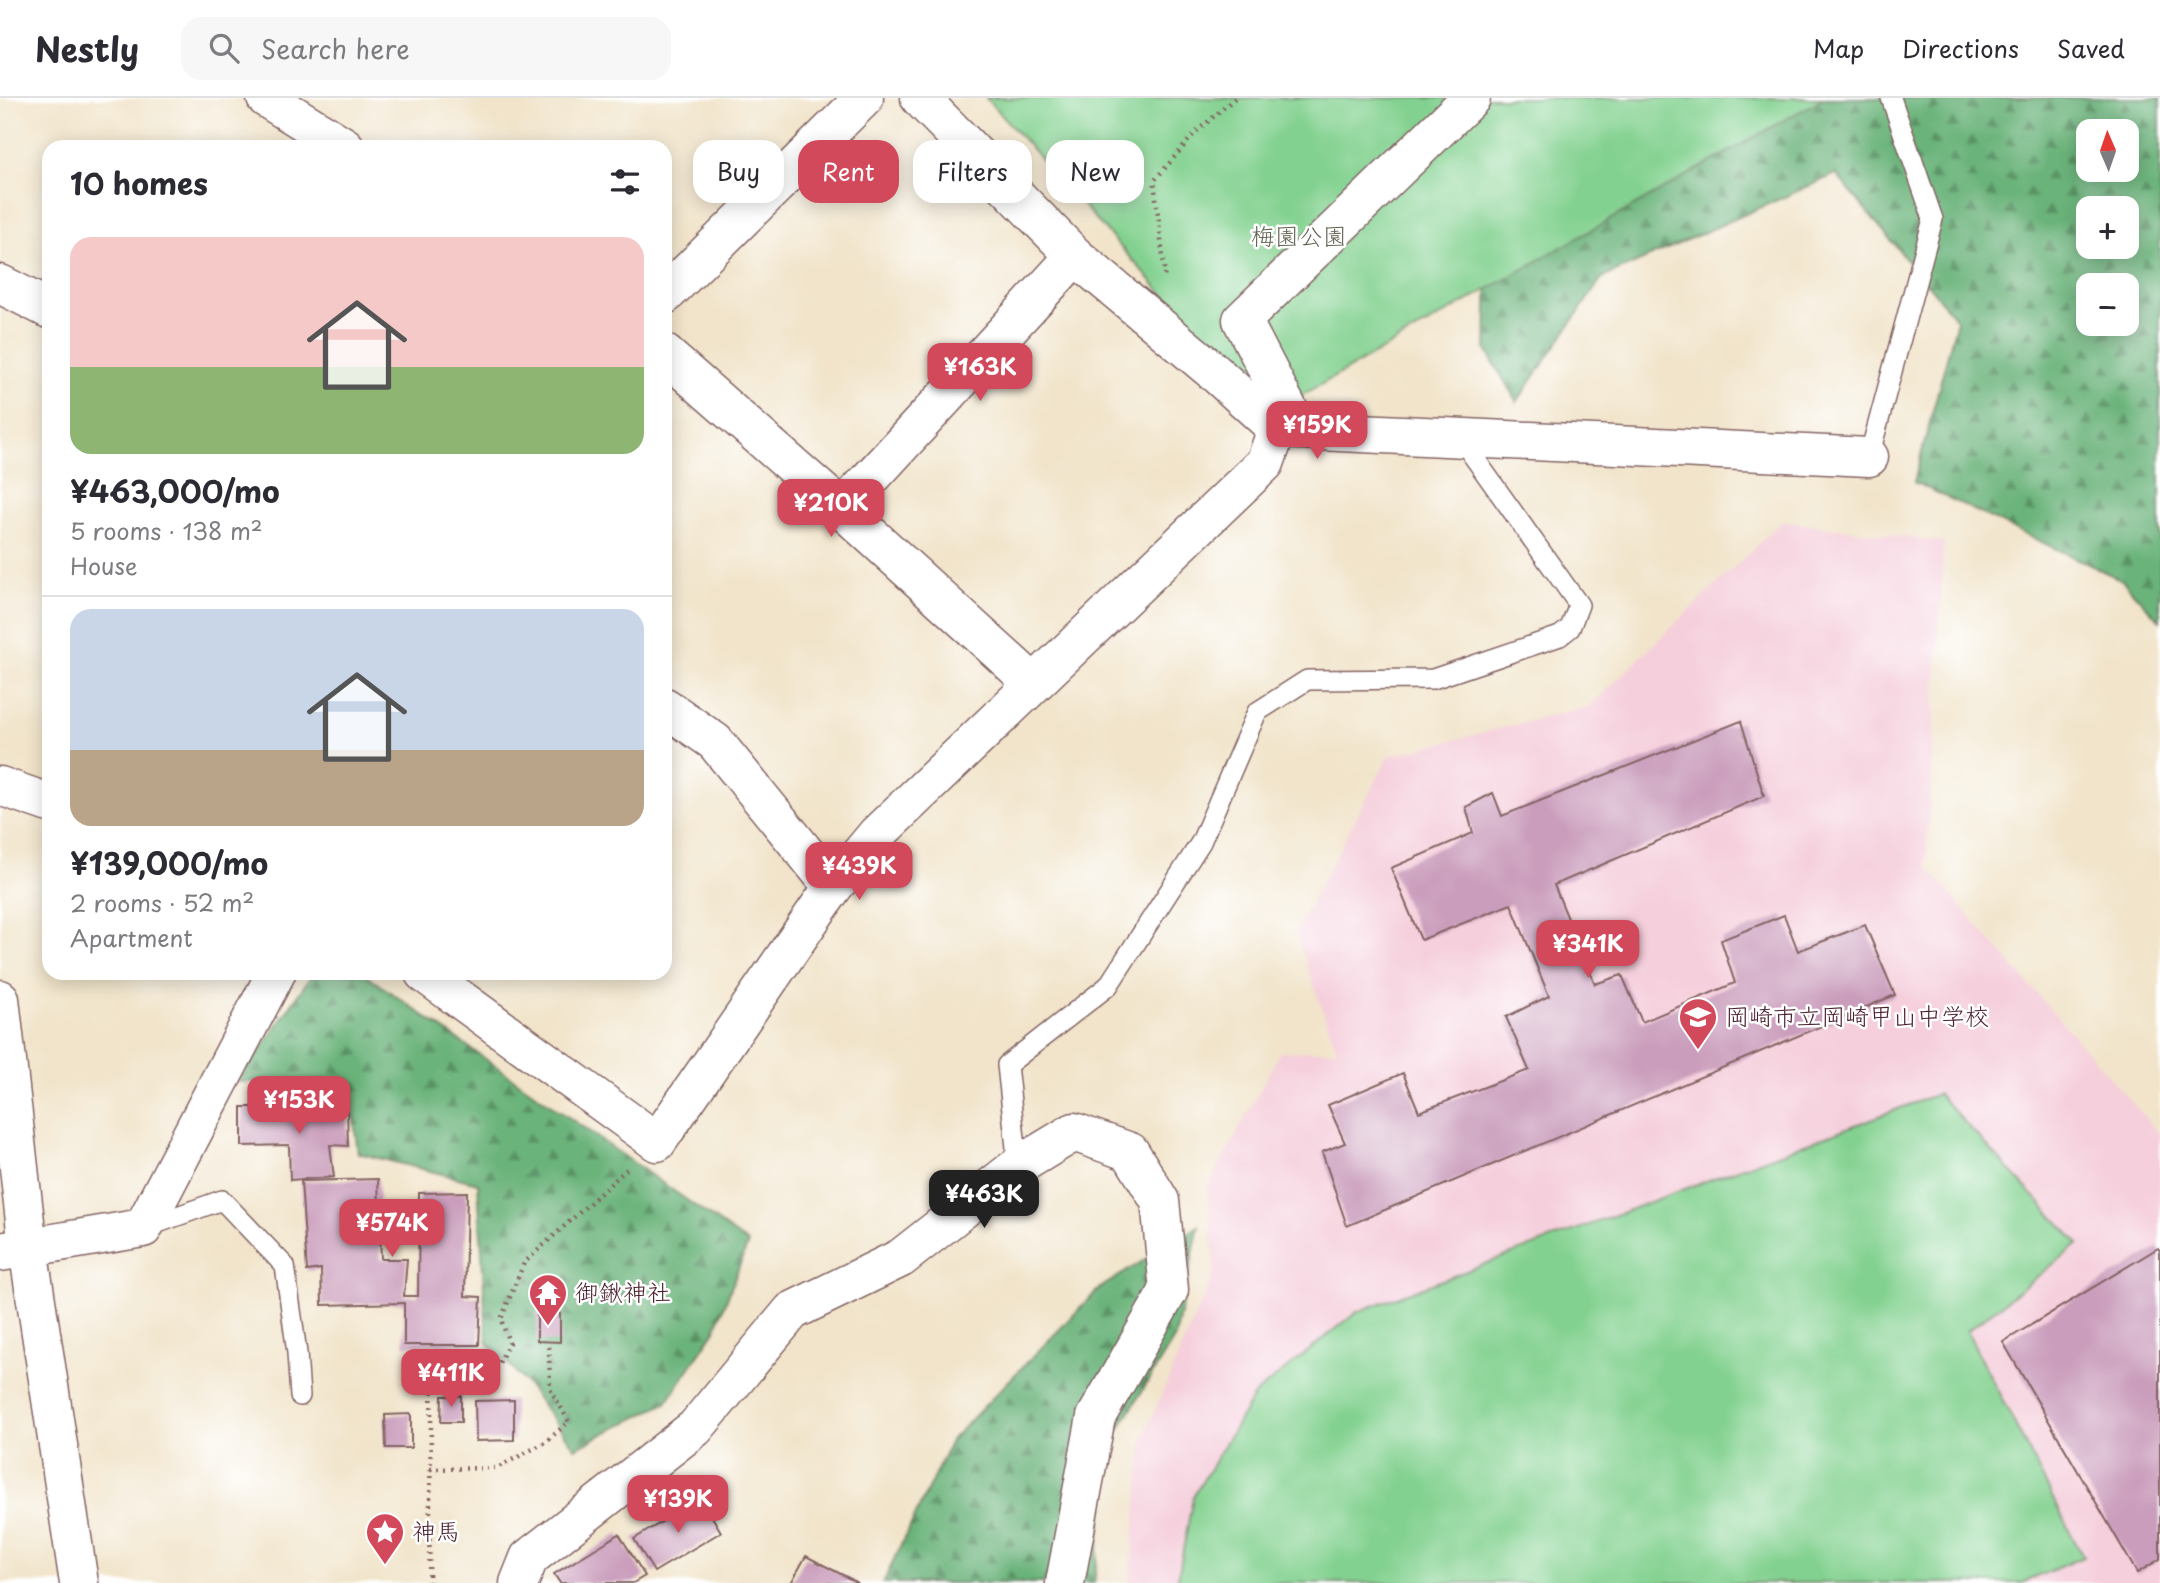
<!DOCTYPE html>
<html lang="en">
<head>
<meta charset="utf-8">
<style>
	body { margin:0; font-family:"Playpen Sans","Klee One",sans-serif; background:#f7f7f7; color:#2b2b33; height:100vh; display:flex; flex-direction:column; font-size:26px; white-space:nowrap }
	* { box-sizing:border-box; margin:0 }
	p { font-size:23px; color:#7c7c81 }
	.icon { flex:none; width:38px; height:38px; fill:none; stroke:currentColor; stroke-width:2; stroke-linecap:round; stroke-linejoin:round }
	.map { position:relative; flex:1; overflow:hidden }
	.side { position:absolute; left:42px; top:42px; width:630px; height:840px; display:flex; flex-direction:column; background:#fff; border-radius:21px; box-shadow:0 4px 18px #0003 }
	.side>* { flex:none }
	.hud { position:absolute; left:693px; top:42px; width:665px; height:63px; display:flex; gap:14px }
	.needle { width:46px; rotate:358deg }
	.controls { position:absolute; left:2076px; top:21px; display:grid; gap:14px }
	.controls a { display:grid; place-items:center; width:63px; height:63px; border-radius:14px; background:#fff; box-shadow:0 4px 18px #0003; font-size:35px }
	.price { position:absolute; translate:-50% -60px; padding:0 16px; border-radius:14px; background:#d1495b; color:#fff; font-size:23px; line-height:46px; filter:drop-shadow(0 2px 4px #0008) }
	.price::after { content:''; position:absolute; left:50%; top:42px; width:21px; height:16px; margin-left:-10px; background:inherit; clip-path:polygon(0 0,100% 0,50% 100%) }
	.price.current { background:#222; color:#fff }
	ul { padding:0; list-style:none }
	li { display:grid; align-content:center; gap:14px; height:371px; padding:0 28px }
	li+li { border-top:2px solid #e1e1e2 }
	li span { display:grid; place-items:center; height:217px; border-radius:21px; color:#555 }
	li>.icon { margin-inline-start:auto }
	span .icon { width:126px; height:126px; fill:#fffc; stroke-width:1 }
	li b { font-size:30px }
	h2 { display:flex; justify-content:space-between; align-items:center; height:84px; padding:0 28px; font-size:30px }
	.pill { padding:0 24px; border-radius:21px; background:#fff; box-shadow:0 4px 18px #0003; font-size:24px; line-height:63px }
	.pill.current { background:#d1495b; color:#fff }
	header { display:flex; align-items:center; gap:42px; box-sizing:border-box; height:98px; padding:0 35px; background:#fff; border-bottom:2px solid #e1e1e2 }
	header strong { font-size:33px }
	nav { display:flex; gap:38px; margin-inline-start:auto; font-size:24px }
	.search { width:490px; height:63px; background:#f7f7f7; display:flex; align-items:center; gap:18px; box-sizing:border-box; padding:0 24px; border-radius:21px; color:#7c7c81; font-size:26px }
	.map>svg:first-child { display:block }
	.built { fill:#f5cfdb }
	.forest { fill:url(#forest-firs); stroke:#5a6952; stroke-width:2; fill-rule:evenodd }
	.park { fill:#83d190; stroke:#66785e; stroke-width:2 }
	.building { fill:#ca9dbc }
	.lines { fill:none; stroke-linecap:round; stroke-linejoin:round }
	.service-casing { stroke:#846463; stroke-width:22 }
	.minor-casing { stroke:#846463; stroke-width:41 }
	.path { stroke:#846463; stroke-width:4.5; stroke-dasharray:2 5; stroke-linecap:butt }
	.service { stroke:#fff; stroke-width:19 }
	.minor { stroke:#fff; stroke-width:38 }
	.labels { text-anchor:middle; stroke-width:5; stroke-linejoin:round; paint-order:stroke }
	.park-label { font-size:24px; fill:#5e5d4e; stroke:#fff }
	.poi-label { font-size:24px; fill:#4a1f2b; stroke:#fff; text-anchor:start }
</style>
</head>
<body>
<header>
<strong>Nestly</strong>
<div class="search"><svg class="icon" aria-label="search" viewBox="0 0 24 24"><circle cx="10" cy="10" r="6"/><path d="M15 15l6 6"/></svg>Search here</div>
<nav><a>Map</a><a>Directions</a><a>Saved</a></nav>
</header>
<div class="map">
<svg width="2160" height="1485" viewBox="0 0 2160 1485">
	<defs>
		<pattern id="forest-firs" width="22" height="20" patternUnits="userSpaceOnUse" patternTransform="scale(1.75)"><rect width="22" height="20" fill="#6ab37a"/><path d="M5 1l3.5 6h-7zM16 11l3.5 6h-7z" fill="#599164"/></pattern>
	</defs>
	<rect width="100%" height="100%" fill="#fff"/>
	<filter id="ink" filterUnits="userSpaceOnUse"><feTurbulence type="fractalNoise" baseFrequency=".0143" numOctaves="2"/><feDisplacementMap in="SourceGraphic" scale="14" xChannelSelector="R" yChannelSelector="G"/><feConvolveMatrix kernelMatrix="1 2 1 2 8 2 1 2 1" color-interpolation-filters="sRGB"/></filter>
	<filter id="wash" filterUnits="userSpaceOnUse"><feTurbulence type="fractalNoise" baseFrequency=".00686" numOctaves="4" result="noise"/><feDisplacementMap in="SourceGraphic" scale="28" xChannelSelector="R" yChannelSelector="G"/><feGaussianBlur stdDeviation="1.57" result="paint"/><feColorMatrix in="noise" values="0 0 0 0 0 0 0 0 0 0 0 0 0 0 0 0 0 1.4 0 .05"/><feComposite in="paint" operator="in"/></filter>
	<g filter="url(#wash)">
		<rect width="100%" height="100%" fill="#f1e4ca"/>
		<path class="built" d="M1782 423 1944 444 1926 768 2160 1037V1485H1129L1144 1338 1215 1172 1207 1091 1280 954 1337 952 1295 834 1389 658 1590 608Z"/>
		<g class="forest">
			<path d="M1666 0H2160V523L2122 482 1914 384 1957 222 1836 76 1602 180 1517 304 1486 252 1488 162ZM2088 33H2126V72H2088ZM2088 110H2126V149H2088ZM2088 187H2126V226H2088Z"/>
			<path d="M313 875H363L748 1145 715 1232 666 1305 575 1350 525 1284 487 1244 478 1085 358 1055 349 983 238 984Z"/>
			<path d="M1199 1128 1175 1239 1111 1344 1094 1485H883L952 1341 1100 1190Z"/>
		</g>
		<g class="park">
			<path d="M986 0H1823L1271 315Z"/>
			<path d="M1938 996 2079 1146 1967 1233 2083 1459 2022 1485H1177L1193 1399 1255 1296 1357 1214Z"/>
		</g>
		<g id="blocks">
			<g class="building">
				<path d="M1741 623 1764 698 1554 787 1595 886 1622 877 1642 924 1735 885 1721 842 1784 817 1798 853 1865 827 1895 897 1347 1128 1322 1054 1345 1045 1328 1007 1403 975 1419 1014 1529 972 1506 919 1549 898 1511 806 1421 842 1391 770 1473 735 1466 709 1493 695 1502 718Z"/>
				<path d="M242 1009H347L348 1048 330 1047 334 1079 290 1082 289 1047 242 1048Z"/>
				<path d="M378 1081 381 1161H407L404 1198H418L419 1095 467 1094 465 1198 481 1199 479 1247H404V1205L322 1207 321 1171 307 1173 301 1083Z"/>
				<path d="M2158 1150 2160 1153V1461L2137 1475 2003 1244Z"/>
				<path d="M537 1214H560V1244L537 1243Z"/>
				<path d="M442 1298H461V1324H441Z"/>
				<path d="M514 1302V1342L476 1343 475 1303Z"/>
				<path d="M411 1316V1350H386L385 1317Z"/>
				<path d="M701 1400 721 1434 654 1474 634 1441Z"/>
				<path d="M619 1436 645 1478 633 1485H560L554 1476Z"/>
				<path d="M806 1458 858 1485H791Z"/>
			</g>
		</g>
	</g>
	<g filter="url(#ink)">
		<use href="#blocks" fill-opacity="0" stroke="#846463" stroke-width="2"/>
		<g class="lines">
			<defs>
				<g id="service">
					<path d="M1869 359 1933 121 1891 0"/>
					<path d="M1018 1068 1007 967 1108 888 1201 744 1257 614 1307 582 1433 581 1560 538 1570 530 1579 507 1461 341"/>
					<path d="M144 1130 222 1102 285 1168 297 1255 300 1298"/>
				</g>
				<g id="minor">
					<path d="M266 0 345 49"/>
					<path d="M920 0 1075 158 1214 274 1277 331 1869 359"/>
					<path d="M0 186 49 211"/>
					<path d="M665 197 864 0"/>
					<path d="M665 256 842 411 1033 585"/>
					<path d="M842 411 1075 158"/>
					<path d="M665 609 715 644 833 789"/>
					<path d="M0 688 49 705"/>
					<path d="M424 875 657 1044 833 789 877 736 1265 365 1277 331 1290 315 1242 222 1471 0"/>
					<path d="M0 901 28 1150 79 1485"/>
					<path d="M0 1154 143 1130 276 875"/>
					<path d="M519 1485 529 1460 695 1330 792 1213 901 1160 1018 1068 1074 1034 1130 1054 1160 1103 1169 1192 1096 1319 1065 1485"/>
				</g>
			</defs>
			<use href="#service" class="service-casing"/>
			<use href="#minor" class="minor-casing"/>
			<g class="path">
				<path d="M1164 178 1165 176 1154 83 1195 35 1235 0"/>
				<path d="M432 1272 497 1269 509 1245 501 1221 524 1165 628 1070"/>
				<path d="M430 1371 497 1370 544 1345 569 1324 550 1290 549 1245"/>
				<path d="M429 1485 432 1247"/>
			</g>
			<use href="#service" class="service"/>
			<use href="#minor" class="minor"/>
		</g>
	</g>
	<defs>
		<symbol id="school-pin" viewBox="-11 -11 22 30"><path d="M0 17L-7.5 6A9.5 9.5 0 1 1 7.5 6Z" fill="#d1495b" stroke="#fff"/><path d="M0-5L7-2L0 1L-7-2ZM-4 1L0 2.5L4 1V4Q0 6-4 4Z" fill="#fff"/></symbol>
		<symbol id="temple-pin" viewBox="-11 -11 22 30"><path d="M0 17L-7.5 6A9.5 9.5 0 1 1 7.5 6Z" fill="#d1495b" stroke="#fff"/><path d="M0-6L5-2H3V0L6.5 2.5H4V6H1.5V3h-3V6H-4V2.5H-6.5L-3 0V-2H-5Z" fill="#fff"/></symbol>
		<symbol id="sight-pin" viewBox="-11 -11 22 30"><path d="M0 17L-7.5 6A9.5 9.5 0 1 1 7.5 6Z" fill="#d1495b" stroke="#fff"/><path d="M0-6L1.8-2.2L6-1.7L2.9 1.2L3.7 5.4L0 3.3L-3.7 5.4L-2.9 1.2L-6-1.7L-1.8-2.2Z" fill="#fff"/></symbol>
	</defs>
	<g fill-rule="evenodd">
		<use href="#school-pin" x="1676" y="897" width="44" height="60"/>
		<use href="#temple-pin" x="526" y="1173" width="44" height="60"/>
		<use href="#sight-pin" x="363" y="1412" width="44" height="60"/>
	</g>
	<g class="labels">
		<g class="park-label">
			<text x="1299" y="147">梅園公園</text>
		</g>
		<g class="poi-label">
			<text x="1725" y="927">岡崎市立岡崎甲山中学校</text>
			<text x="575" y="1203">御鍬神社</text>
			<text x="412" y="1442">神馬</text>
		</g>
	</g>
</svg>
<div class="controls">
<a><svg class="needle" viewBox="-14 -14 28 28"><path d="M0-13l5 13h-10z" fill="#e53935"/><path d="M0 13l5-13h-10z" fill="#7c7c81"/></svg></a>
<a>+</a>
<a>−</a>
</div>
<b class="price" style="left:980px;top:305px">¥163K</b>
<b class="price" style="left:1317px;top:363px">¥159K</b>
<b class="price" style="left:831px;top:441px">¥210K</b>
<b class="price" style="left:859px;top:804px">¥439K</b>
<b class="price" style="left:1588px;top:882px">¥341K</b>
<b class="price" style="left:299px;top:1038px">¥153K</b>
<b class="price current" style="left:984px;top:1132px">¥463K</b>
<b class="price" style="left:392px;top:1161px">¥574K</b>
<b class="price" style="left:451px;top:1311px">¥411K</b>
<b class="price" style="left:678px;top:1437px">¥139K</b>
<div class="hud">
<a class="pill">Buy</a>
<a class="pill current">Rent</a>
<a class="pill">Filters</a>
<a class="pill">New</a>
</div>
<section class="side">
<h2>10 homes<svg class="icon" aria-label="filters" viewBox="0 0 24 24"><path d="M4 7h16M4 17h16"/><circle cx="9" cy="7" r="2"/><circle cx="15" cy="17" r="2"/></svg></h2>
<ul>
<li><span style="background:linear-gradient(#f6c9c9 60%,#8fb573 0)"><svg class="icon" aria-label="home" viewBox="0 0 24 24"><path d="M3 11l9-7 9 7M6 9v11h12V9"/></svg></span><div><b>¥463,000/mo</b><p>5 rooms · 138 m²</p><p>House</p></div></li>
<li><span style="background:linear-gradient(#c9d6e8 65%,#b9a48a 0)"><svg class="icon" aria-label="home" viewBox="0 0 24 24"><path d="M3 11l9-7 9 7M6 9v11h12V9"/></svg></span><div><b>¥139,000/mo</b><p>2 rooms · 52 m²</p><p>Apartment</p></div></li>
</ul>
</section>
</div>
</body>
</html>
